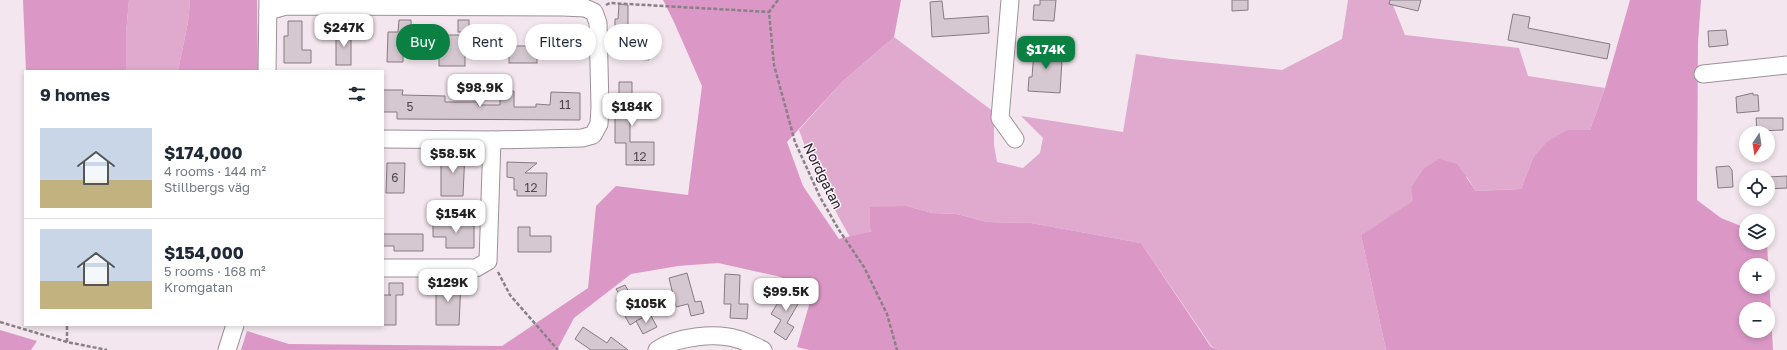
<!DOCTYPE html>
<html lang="en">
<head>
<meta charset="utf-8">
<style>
	body { margin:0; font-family:"Golos Text",sans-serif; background:#f2f2f3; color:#1f2937; height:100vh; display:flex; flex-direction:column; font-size:15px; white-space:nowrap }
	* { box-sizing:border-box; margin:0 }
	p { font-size:13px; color:#747a83 }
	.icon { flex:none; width:22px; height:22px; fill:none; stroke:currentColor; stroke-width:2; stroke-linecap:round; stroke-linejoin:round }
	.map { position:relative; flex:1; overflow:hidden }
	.drawer { position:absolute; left:24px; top:70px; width:360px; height:256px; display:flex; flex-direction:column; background:#fff; border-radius:0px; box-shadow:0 2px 6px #0003 }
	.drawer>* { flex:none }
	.guide { position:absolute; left:396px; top:24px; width:380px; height:36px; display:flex; gap:8px }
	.needle { width:26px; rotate:192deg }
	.controls { position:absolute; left:1739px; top:126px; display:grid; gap:8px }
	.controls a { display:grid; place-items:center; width:36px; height:36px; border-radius:50%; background:#fff; box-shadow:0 2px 6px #0003; font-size:20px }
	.price { position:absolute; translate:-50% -34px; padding:0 9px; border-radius:8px; background:#fff; color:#222; font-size:13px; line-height:26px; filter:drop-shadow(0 1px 2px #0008) }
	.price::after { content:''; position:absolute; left:50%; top:24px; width:12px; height:9px; margin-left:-6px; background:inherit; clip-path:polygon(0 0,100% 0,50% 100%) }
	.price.current { background:#0b8043; color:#fff }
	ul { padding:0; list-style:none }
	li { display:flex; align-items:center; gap:12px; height:100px; padding:0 16px }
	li+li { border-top:1px solid #e0e1e3 }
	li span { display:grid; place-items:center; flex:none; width:112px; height:80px; border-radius:0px; color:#555 }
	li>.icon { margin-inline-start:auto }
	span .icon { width:48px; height:48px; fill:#fffc; stroke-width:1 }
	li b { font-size:17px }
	h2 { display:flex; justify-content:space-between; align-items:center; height:48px; padding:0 16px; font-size:17px }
	.chip { padding:0 14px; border-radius:18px; background:#fff; box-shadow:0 2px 6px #0003; font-size:14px; line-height:36px }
	.chip.current { background:#0b8043; color:#fff }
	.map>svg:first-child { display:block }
	.green { fill:#e0a9ce }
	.forest { fill:#db98c6; fill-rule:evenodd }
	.building { fill:#d5c8d0; stroke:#877b83 }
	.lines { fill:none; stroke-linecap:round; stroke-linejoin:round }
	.minor-casing { stroke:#9d9199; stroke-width:19 }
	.path { stroke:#8a8187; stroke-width:2.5; stroke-dasharray:4 2; stroke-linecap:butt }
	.minor { stroke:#fff; stroke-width:17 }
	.labels { text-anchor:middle; stroke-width:3; stroke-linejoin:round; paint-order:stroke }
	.number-label { font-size:12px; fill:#4e484c }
	.street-label { font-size:14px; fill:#211d20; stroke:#fef4fb }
</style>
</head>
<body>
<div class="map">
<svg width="1787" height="350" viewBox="0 0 1787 350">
	<rect width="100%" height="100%" fill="#f3e6ee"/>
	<g class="green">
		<path d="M129 0H190L188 22 178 71H126V33Z"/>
		<path d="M1348 0H1391L1405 35 1519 48 1528 76 1605 88 1590 130H1567L1533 158 1521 189 1476 191 1467 177 1423 169 1411 187 1414 201 1361 235 1386 350H1220L1212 347 1141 243 1031 223 987 222 957 214 932 213 907 206 872 231 850 237C830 202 812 168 799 130L842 82 894 37 994 112V145L997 162 1023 168 1040 153 1043 138 1021 116 1123 132 1136 54 1171 59 1282 70 1342 39Z"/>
	</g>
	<g class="forest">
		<path d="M23 0H129L126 33V71H26Z"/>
		<path d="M190 0H257L258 71H178L188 22Z"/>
		<path d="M663 0H901L894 37 842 82 787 142 803 186 839 239 872 231 870 227V207L907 206 932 213 957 214 987 222 1031 223 1141 243 1211 347 1220 350H809L797 347 814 288 777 276 718 263 678 266 631 274 574 318 557 350H241L247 331 289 344 502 346 588 288 596 206 616 186 688 195 702 86 674 22Z"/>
		<path d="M1630 0H1701L1698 42 1697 200 1721 218 1746 228V243H1767L1773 350H1386L1361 235 1413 201 1411 187 1423 169 1439 159 1457 164 1476 191 1521 189 1533 158 1547 142 1567 130H1590L1605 88ZM1746 265H1768V287H1746ZM1746 309H1768V331H1746Z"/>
		<path d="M0 330 37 341 31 350H0Z"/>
	</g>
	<g class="building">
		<path d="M1040 0H1056L1054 21 1033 20 1034 5H1040Z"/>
		<path d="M1232 0H1248V10L1232 11Z"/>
		<path d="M1390 0H1421L1418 11 1389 4Z"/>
		<path d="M942 1 944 19 988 16 989 33 932 37 930 2Z"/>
		<path d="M619 4 628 5V33H632V45H649V60L618 58V34H615V19H618Z"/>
		<path d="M1513 14 1530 17 1528 28 1610 44 1607 59 1508 40Z"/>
		<path d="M343 20H359L358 32 343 29Z"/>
		<path d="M399 20H411L412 45H403V62H387L388 32H398Z"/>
		<rect x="458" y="20" width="11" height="12"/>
		<path d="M288 21H302V50H311V63H284V36H288Z"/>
		<path d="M1726 30 1728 45 1709 47 1708 31Z"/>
		<rect x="336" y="31" width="15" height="34"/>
		<rect x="439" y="35" width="26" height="31"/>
		<path d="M1038 40 1054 41 1052 59 1062 60 1060 93 1028 91 1029 77H1032L1034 51H1037Z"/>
		<rect x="509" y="46" width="28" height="17"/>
		<path d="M619 82H632V96H648V110H630V142H654V165H626V143H615V115H619Z"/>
		<path d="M383 90H403L402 95 445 96V102H478V105H500V91H514V107H536V104L550 105 551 92 580 93V120L397 119V112H383Z"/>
		<path d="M1753 93V95H1758L1759 111 1737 113 1736 97Z"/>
		<path d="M1756 118H1783V130L1757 131Z"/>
		<path d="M447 151H465L463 196H441V164H447Z"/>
		<path d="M507 162 537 163 525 173H547L546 196H517V190H514V178L507 177Z"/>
		<path d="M387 163H405L404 193H386Z"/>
		<path d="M1729 166 1732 170 1733 187 1718 188 1716 167Z"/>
		<path d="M1787 176V188L1768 189V177Z"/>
		<path d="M439 221 474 222V248H446V237H433V222Z"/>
		<path d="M518 227H530V236H551V252H518Z"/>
		<path d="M383 234H423V251H394V246H383Z"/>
		<path d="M687 273 695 302 701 301 704 313 691 316 688 304 676 307 669 278Z"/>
		<path d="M725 274 740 275 739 304H748L747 319 730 318 731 304H724Z"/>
		<path d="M436 281 461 282 459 325H436Z"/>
		<path d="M389 283H403V295H396V325H383V295H391H389Z"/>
		<path d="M625 285 643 317 630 325 616 300 621 297 616 289Z"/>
		<path d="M787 288 802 297 787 323 794 327 786 340 774 332 781 320 771 314Z"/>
		<path d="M650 314 657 327 643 334 636 321Z"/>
		<path d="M583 327 607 343 611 337 628 350H591L575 339Z"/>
	</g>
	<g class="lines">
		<defs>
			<g id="minor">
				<path d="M1010 0 1000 118 1015 139"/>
				<path d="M268 11 286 6 563 7 585 8 594 12 598 23 600 107 599 124 593 135 582 138 492 140 383 139"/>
				<path d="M267 71 268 0"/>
				<path d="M1703 74 1787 65"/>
				<path d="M383 268H476L488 261 492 140"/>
				<path d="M227 350 235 325"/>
				<path d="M657 350C676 337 715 332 737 339 746 341 754 346 763 350"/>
			</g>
		</defs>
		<use href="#minor" class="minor-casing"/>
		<g class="path">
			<path d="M778 0 769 12 774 65 795 142 820 197 839 230 864 267 887 314 897 350"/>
			<path d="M606 5 610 3 769 12"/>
			<path d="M498 272 510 295 558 350"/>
			<path d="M0 322 67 342 107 350"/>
			<path d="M67 342V325"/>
		</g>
		<use href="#minor" class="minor"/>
	</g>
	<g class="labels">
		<g class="number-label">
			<text x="565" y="109">11</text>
			<text x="410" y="111">5</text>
			<text x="640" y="161">12</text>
			<text x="395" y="182">6</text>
			<text x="531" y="192">12</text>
		</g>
		<g class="street-label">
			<text transform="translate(823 176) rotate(64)" y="5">Nordgatan</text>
		</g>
	</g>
</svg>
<div class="controls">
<a><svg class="needle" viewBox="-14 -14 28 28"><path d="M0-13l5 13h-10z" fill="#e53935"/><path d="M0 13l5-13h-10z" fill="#747a83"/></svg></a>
<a><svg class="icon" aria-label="locate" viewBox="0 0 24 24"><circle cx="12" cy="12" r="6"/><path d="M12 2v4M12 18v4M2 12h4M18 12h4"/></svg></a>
<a><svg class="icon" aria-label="layers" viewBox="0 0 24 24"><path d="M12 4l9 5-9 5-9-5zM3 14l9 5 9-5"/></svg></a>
<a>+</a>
<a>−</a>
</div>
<b class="price" style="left:344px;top:48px">$247K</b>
<b class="price current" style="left:1046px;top:70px">$174K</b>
<b class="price" style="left:480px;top:108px">$98.9K</b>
<b class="price" style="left:632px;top:127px">$184K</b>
<b class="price" style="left:453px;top:174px">$58.5K</b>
<b class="price" style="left:456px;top:234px">$154K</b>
<b class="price" style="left:448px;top:303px">$129K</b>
<b class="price" style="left:786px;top:312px">$99.5K</b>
<b class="price" style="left:646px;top:324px">$105K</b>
<div class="guide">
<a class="chip current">Buy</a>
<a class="chip">Rent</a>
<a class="chip">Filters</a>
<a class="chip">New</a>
</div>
<section class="drawer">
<h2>9 homes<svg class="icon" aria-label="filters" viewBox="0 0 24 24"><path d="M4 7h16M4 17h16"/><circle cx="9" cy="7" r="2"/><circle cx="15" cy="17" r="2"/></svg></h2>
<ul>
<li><span style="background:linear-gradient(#c9d6e8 65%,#c2b280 0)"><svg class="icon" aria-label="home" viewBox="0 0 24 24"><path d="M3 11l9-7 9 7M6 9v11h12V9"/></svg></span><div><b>$174,000</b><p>4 rooms · 144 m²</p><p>Stillbergs väg</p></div></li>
<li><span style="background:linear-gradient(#c9d6e8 65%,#c2b280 0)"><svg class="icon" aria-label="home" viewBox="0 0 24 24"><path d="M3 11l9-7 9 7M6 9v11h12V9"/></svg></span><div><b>$154,000</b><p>5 rooms · 168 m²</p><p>Kromgatan</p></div></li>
</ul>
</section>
</div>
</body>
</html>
